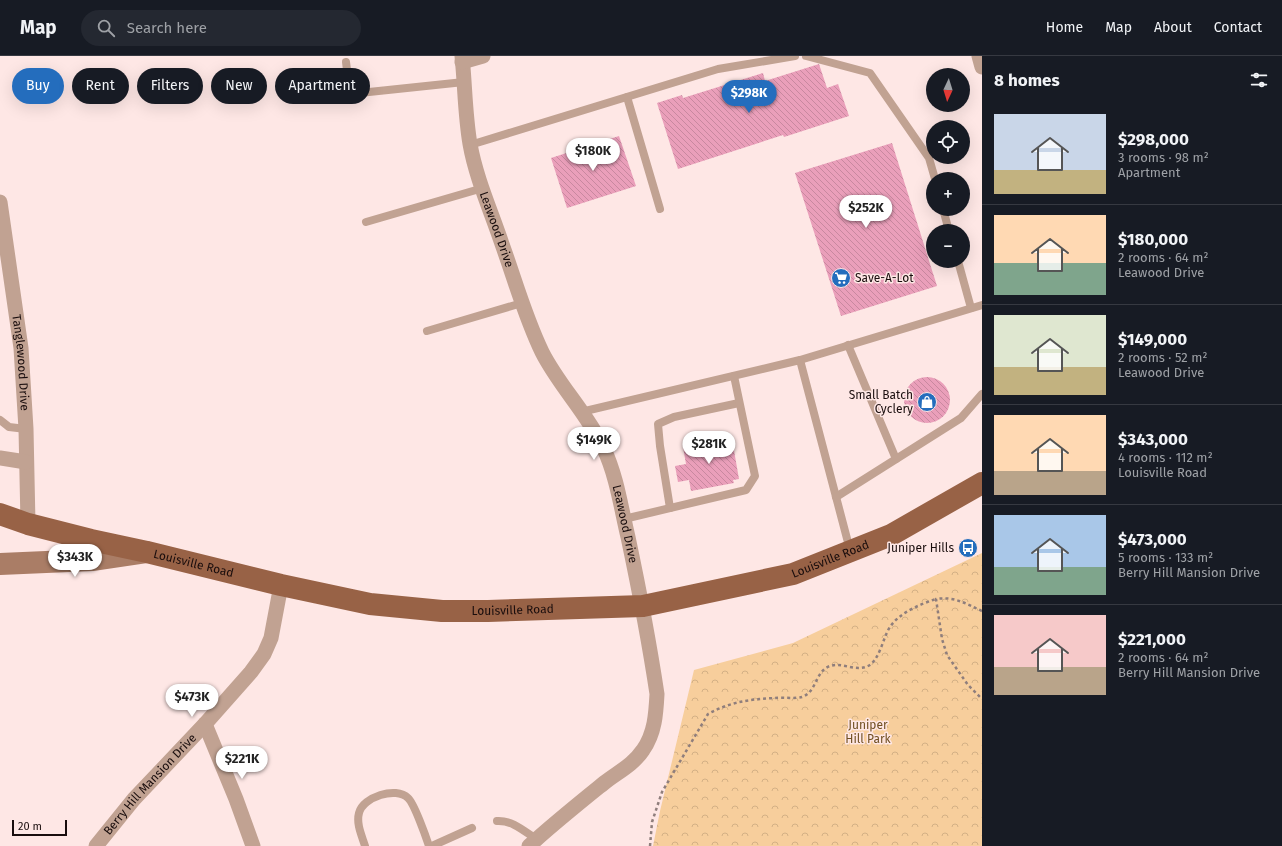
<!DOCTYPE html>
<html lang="en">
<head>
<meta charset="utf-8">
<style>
	body { margin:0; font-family:"Fira Sans",sans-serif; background:#242831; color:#f1f3f6; height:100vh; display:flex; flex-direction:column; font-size:15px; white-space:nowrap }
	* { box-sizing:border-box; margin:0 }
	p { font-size:13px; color:#9ea1a6 }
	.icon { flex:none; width:22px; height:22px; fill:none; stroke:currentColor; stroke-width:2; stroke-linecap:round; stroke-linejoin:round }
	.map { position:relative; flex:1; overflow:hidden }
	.drawer { display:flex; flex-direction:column; background:#171b24; width:300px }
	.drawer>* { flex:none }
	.banner { position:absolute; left:12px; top:12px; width:380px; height:36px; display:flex; gap:8px }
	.needle { width:26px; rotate:184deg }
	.controls { position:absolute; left:926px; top:12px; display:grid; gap:8px }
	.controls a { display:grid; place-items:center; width:44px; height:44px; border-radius:50%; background:#171b24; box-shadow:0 4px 16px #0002; font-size:20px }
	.scale { position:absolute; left:12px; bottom:10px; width:55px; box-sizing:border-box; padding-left:4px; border:2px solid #190d0d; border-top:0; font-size:11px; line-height:14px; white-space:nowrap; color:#190d0d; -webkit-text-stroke:3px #fee7e5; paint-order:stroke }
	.price { position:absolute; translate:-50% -34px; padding:0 9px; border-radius:14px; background:#fff; color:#222; font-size:13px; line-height:26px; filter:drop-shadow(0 1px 2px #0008) }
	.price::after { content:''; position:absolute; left:50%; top:24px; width:12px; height:9px; margin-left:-6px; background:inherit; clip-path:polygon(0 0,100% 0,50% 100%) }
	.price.selected { background:#246dbd; color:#fff }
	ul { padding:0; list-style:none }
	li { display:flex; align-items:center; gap:12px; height:100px; padding:0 12px }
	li+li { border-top:1px solid #363941 }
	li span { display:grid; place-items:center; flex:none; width:112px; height:80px; border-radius:0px; color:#555 }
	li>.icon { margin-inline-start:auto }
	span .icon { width:48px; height:48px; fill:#fffc; stroke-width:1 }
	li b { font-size:17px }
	h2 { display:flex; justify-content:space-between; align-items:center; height:48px; padding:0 12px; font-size:17px }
	.tag { padding:0 14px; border-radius:18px; background:#171b24; box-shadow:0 4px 16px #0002; font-size:14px; line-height:36px }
	.tag.selected { background:#246dbd; color:#fff }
	header { display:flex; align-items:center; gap:24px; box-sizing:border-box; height:56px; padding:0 20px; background:#171b24; border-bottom:1px solid #363941 }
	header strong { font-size:19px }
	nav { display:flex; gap:22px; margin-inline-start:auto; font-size:14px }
	.search { width:280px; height:36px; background:#242831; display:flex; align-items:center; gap:10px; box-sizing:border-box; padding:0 14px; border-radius:22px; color:#9ea1a6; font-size:15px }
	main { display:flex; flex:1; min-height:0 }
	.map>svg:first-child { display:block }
	.park { fill:url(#park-crowns) }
	.building { fill:url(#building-back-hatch) }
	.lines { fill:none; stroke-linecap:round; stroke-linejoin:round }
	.path { stroke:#8f7e7c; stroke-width:2.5; stroke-dasharray:3 3; stroke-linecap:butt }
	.lane { stroke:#c1a292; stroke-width:8 }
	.street { stroke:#c1a292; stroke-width:15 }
	.secondary { stroke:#aa7d66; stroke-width:22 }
	.primary { stroke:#986246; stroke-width:22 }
	.labels { text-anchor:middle; stroke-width:3; stroke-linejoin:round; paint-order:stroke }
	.street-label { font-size:12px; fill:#190d0d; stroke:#fee7e5 }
	.poi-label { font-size:12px; fill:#190d0d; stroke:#fee7e5; text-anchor:end }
	.park-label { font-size:12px; fill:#704f21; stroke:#fee7e5 }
</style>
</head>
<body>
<header>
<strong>Map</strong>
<div class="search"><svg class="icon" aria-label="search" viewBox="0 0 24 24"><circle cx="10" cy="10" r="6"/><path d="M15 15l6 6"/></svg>Search here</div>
<nav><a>Home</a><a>Map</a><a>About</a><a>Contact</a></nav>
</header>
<main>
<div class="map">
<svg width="982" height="790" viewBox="0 0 982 790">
	<defs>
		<pattern id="park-crowns" width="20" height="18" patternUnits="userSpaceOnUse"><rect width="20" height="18" fill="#f7ce9c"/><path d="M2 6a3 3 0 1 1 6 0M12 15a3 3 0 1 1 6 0" fill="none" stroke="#d3b085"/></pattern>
		<pattern id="building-back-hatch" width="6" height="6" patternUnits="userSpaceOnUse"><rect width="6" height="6" fill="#ea9fba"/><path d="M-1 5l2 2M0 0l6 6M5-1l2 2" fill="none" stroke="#c8889f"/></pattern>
	</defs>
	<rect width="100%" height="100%" fill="#fee7e5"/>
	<path class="park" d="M982 497V790H653L660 755 694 614 793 587Z"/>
	<g class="building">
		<path d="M819 8 827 32 838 28 849 60 784 81 783 79 678 113 657 47 682 39 683 42 763 17 765 25Z"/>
		<path d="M619 80 636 130 567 152 551 102Z"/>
		<path d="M892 87 937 230 841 260 795 117Z"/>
		<circle cx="927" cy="344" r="23"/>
		<path d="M732 383 739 423 733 424 734 427 691 435 689 424 678 426 675 410 686 408 683 391Z"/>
	</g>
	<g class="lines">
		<g class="path">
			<path d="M982 555C966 548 955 540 936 543L942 583 947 599 968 629 982 643"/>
			<path d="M650 790 652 766 662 736 708 658C730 646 750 643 775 642 783 641 796 643 802 641 817 636 815 615 830 610 842 606 856 616 868 610 880 604 883 581 890 571 900 556 921 548 936 543"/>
		</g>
		<g class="lane">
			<path d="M806 0 870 17 929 102 935 123"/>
			<path d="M346 6 350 38 464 26"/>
			<path d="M627 41 660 153"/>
			<path d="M470 89 718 13 795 0"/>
			<path d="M943 153 949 175"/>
			<path d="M366 166 483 132"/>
			<path d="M958 205 971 252"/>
			<path d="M427 275 522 247"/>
			<path d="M848 289 896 403"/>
			<path d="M800 304 982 249"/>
			<path d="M581 356 800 304 850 494"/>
			<path d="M0 364 9 371 26 373"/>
			<path d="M836 441 961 362 982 338"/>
			<path d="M670 452 660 390 658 368 674 361 739 347"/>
			<path d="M624 463 746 434 755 420 734 320"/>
			<path d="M497 765C512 764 524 775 536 783"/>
			<path d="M365 790C362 780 356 768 359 757 363 741 396 730 408 742 414 747 426 781 429 790"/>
			<path d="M432 790 472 772"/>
		</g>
		<g class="street">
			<path id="s1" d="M462 0C465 29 465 59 470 88 476 122 491 155 502 188 515 224 525 261 542 296 559 330 588 358 604 393 617 421 621 452 628 481 639 533 649 585 657 638 656 657 655 677 643 694 633 709 618 716 604 727 578 748 553 768 529 790"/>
			<path d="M979 0 982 11"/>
			<path d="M462 6 483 0"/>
			<path id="s2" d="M0 146 21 292 26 373 28 468"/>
			<path d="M0 402 26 406"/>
			<path d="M205 668 236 743 253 790"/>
			<path id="s3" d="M96 790 134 743 205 668 251 616 264 598 271 582 281 529"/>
		</g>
		<path class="secondary" d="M0 508 92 504 146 496"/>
		<path class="primary" id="s4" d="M0 458 28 468 91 484 147 496 281 529 370 548 442 555H488L643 550 793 518 891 479 982 427"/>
	</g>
	<defs>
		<symbol id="supermarket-disc" viewBox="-11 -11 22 22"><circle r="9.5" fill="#246dbd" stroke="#fee7e5"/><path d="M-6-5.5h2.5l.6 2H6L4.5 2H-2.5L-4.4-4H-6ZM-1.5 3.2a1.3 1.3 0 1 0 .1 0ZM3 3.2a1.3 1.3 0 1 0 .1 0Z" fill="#fff"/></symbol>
		<symbol id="shop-disc" viewBox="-11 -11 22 22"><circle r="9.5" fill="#246dbd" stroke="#fee7e5"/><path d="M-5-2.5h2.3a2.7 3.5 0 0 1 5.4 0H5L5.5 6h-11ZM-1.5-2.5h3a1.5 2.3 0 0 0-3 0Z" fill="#fff"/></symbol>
		<symbol id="bus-disc" viewBox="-11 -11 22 22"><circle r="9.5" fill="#246dbd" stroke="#fee7e5"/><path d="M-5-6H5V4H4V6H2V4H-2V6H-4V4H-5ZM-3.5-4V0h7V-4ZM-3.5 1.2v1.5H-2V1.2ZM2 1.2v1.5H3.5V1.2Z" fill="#fff"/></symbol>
	</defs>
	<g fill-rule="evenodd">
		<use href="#supermarket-disc" x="830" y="211" width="22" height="22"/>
		<use href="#shop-disc" x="916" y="335" width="22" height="22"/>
		<use href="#bus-disc" x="957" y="481" width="22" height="22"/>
	</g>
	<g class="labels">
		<g class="street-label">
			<text dy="4" stroke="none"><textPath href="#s1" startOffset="178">Leawood Drive</textPath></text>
			<text dy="4" stroke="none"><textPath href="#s2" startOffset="162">Tanglewood Drive</textPath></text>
			<text dy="4" stroke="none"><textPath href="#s1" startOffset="502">Leawood Drive</textPath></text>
			<text dy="4" stroke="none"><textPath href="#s4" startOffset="848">Louisville Road</textPath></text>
			<text dy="4" stroke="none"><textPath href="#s4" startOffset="200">Louisville Road</textPath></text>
			<text dy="4" stroke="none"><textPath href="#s4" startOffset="524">Louisville Road</textPath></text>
			<text dy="4" stroke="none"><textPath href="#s3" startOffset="82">Berry Hill Mansion Drive</textPath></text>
		</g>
		<g class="poi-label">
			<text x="855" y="226" text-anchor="start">Save-A-Lot</text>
			<text x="913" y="343">Small Batch<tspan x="913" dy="14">Cyclery</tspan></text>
			<text x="954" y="496">Juniper Hills</text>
		</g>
		<g class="park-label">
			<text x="868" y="673">Juniper<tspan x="868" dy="14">Hill Park</tspan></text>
		</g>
	</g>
</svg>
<div class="controls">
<a><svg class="needle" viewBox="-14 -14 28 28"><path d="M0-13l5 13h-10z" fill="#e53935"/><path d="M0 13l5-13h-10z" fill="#9ea1a6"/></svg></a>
<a><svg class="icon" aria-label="locate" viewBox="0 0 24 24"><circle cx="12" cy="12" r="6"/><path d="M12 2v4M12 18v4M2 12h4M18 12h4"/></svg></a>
<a>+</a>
<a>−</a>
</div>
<div class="scale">20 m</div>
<b class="price selected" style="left:749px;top:58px">$298K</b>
<b class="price" style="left:593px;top:116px">$180K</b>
<b class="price" style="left:866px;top:173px">$252K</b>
<b class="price" style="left:594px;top:405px">$149K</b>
<b class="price" style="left:709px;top:409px">$281K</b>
<b class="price" style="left:75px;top:522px">$343K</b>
<b class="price" style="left:192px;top:662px">$473K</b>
<b class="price" style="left:242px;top:724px">$221K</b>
<div class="banner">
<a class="tag selected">Buy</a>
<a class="tag">Rent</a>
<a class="tag">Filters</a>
<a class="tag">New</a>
<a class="tag">Apartment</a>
</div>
</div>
<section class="drawer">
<h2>8 homes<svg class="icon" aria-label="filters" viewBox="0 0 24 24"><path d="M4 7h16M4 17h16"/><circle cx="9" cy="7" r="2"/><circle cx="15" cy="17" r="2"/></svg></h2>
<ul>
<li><span style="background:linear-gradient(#c9d6e8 70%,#c2b280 0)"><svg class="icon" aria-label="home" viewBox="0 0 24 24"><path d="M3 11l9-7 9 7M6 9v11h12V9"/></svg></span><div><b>$298,000</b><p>3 rooms · 98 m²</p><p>Apartment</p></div></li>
<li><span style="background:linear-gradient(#ffd9b3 60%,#7fa58c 0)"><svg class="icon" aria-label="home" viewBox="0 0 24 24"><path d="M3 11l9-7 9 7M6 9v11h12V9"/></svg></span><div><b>$180,000</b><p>2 rooms · 64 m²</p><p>Leawood Drive</p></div></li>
<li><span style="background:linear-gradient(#dfe7d0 65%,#c2b280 0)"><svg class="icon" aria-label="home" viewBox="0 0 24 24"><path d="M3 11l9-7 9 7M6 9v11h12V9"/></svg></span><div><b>$149,000</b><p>2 rooms · 52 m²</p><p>Leawood Drive</p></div></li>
<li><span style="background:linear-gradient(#ffd9b3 70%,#b9a48a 0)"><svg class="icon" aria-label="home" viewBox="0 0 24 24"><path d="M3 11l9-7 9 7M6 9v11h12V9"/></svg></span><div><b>$343,000</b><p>4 rooms · 112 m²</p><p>Louisville Road</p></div></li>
<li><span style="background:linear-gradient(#a9c7e8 65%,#7fa58c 0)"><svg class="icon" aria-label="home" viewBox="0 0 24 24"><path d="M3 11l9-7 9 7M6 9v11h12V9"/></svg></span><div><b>$473,000</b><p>5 rooms · 133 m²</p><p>Berry Hill Mansion Drive</p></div></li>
<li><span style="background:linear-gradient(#f6c9c9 65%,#b9a48a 0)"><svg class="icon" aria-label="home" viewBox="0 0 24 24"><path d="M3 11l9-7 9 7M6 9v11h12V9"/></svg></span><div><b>$221,000</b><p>2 rooms · 64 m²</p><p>Berry Hill Mansion Drive</p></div></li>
</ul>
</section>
</main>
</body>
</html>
